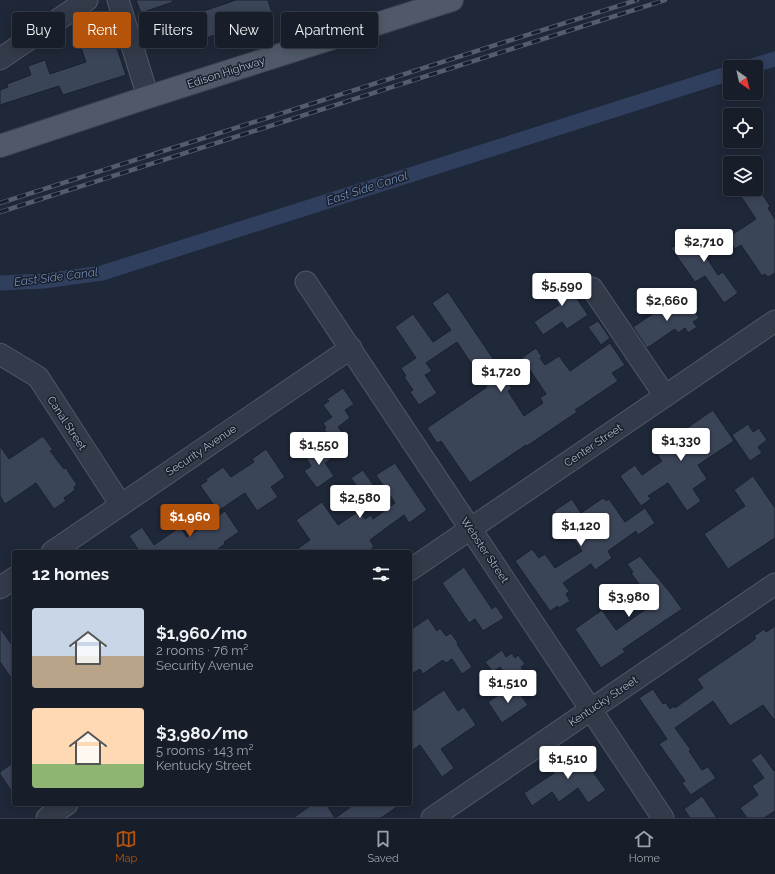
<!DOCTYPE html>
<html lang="en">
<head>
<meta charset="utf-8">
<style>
	body { margin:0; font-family:Raleway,sans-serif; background:#242b36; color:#f1f3f6; height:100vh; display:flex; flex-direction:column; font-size:15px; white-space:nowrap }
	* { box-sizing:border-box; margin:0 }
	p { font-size:13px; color:#9ea2a8 }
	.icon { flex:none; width:22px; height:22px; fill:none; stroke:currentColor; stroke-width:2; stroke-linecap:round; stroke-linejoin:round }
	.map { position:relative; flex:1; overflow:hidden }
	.drawer { position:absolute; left:12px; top:550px; width:400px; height:256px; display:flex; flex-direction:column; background:#171e2a; border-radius:4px; box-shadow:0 2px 10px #0003,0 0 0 1px #363c47 }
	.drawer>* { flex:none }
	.top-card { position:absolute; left:12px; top:12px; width:400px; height:36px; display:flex; gap:8px }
	.needle { width:26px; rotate:146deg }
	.controls { position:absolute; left:723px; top:60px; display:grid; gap:8px }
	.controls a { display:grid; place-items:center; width:40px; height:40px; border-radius:4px; background:#171e2a; box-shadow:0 2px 10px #0003,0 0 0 1px #363c47; font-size:20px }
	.price { position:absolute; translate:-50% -34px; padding:0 9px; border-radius:4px; background:#fff; color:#222; font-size:13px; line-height:26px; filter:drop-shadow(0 1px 2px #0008) }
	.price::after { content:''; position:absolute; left:50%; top:24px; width:12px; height:9px; margin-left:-6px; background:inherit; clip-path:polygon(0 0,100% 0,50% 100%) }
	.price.on { background:#b45309; color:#fff }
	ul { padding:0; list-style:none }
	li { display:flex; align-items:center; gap:12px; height:100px; padding:0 20px }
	li span { display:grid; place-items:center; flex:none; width:112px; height:80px; border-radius:4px; color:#555 }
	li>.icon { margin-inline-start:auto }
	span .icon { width:48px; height:48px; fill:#fffc; stroke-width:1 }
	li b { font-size:17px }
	h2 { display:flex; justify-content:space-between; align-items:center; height:48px; padding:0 20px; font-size:17px }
	.chip { padding:0 14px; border-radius:4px; background:#171e2a; box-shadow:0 2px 10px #0003,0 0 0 1px #363c47; font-size:14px; line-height:36px }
	.chip.on { background:#b45309; color:#fff }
	.menu { display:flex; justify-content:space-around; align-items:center; height:56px; border-top:1px solid #363c47; background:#171e2a; font-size:11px; color:#9ea2a8 }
	.menu a { display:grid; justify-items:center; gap:2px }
	.menu .on { color:#b45309 }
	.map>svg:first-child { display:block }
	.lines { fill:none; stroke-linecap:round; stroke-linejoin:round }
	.canal { stroke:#303f5e; stroke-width:15 }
	.building { fill:#3b4558; stroke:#1a212f; fill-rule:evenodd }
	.minor-casing { stroke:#505766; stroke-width:23 }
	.major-casing { stroke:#3c4352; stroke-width:24 }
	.minor { stroke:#333a49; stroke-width:21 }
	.major { stroke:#505969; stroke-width:22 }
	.rail-casing { stroke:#545d70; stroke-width:4.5 }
	.rail { stroke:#181f2d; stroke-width:3; stroke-dasharray:9; stroke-linecap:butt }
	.labels { text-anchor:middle; stroke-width:3; stroke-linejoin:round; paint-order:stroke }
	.street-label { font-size:11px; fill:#adb4c5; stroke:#181f2d }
	.water-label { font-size:12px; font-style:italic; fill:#7488b0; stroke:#181f2d }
</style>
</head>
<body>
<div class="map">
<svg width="775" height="818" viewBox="0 0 775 818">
	<rect width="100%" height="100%" fill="#1f2838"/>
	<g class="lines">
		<g class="canal">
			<path d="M749 67 775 59"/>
			<path d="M0 283 44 281 102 273 730 73"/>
		</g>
	</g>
	<g class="building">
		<path d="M136 0H173V2L141 13Z"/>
		<path d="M236 0H268L273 16 246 27 248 31 217 41 215 35 182 46 174 21Z"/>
		<path d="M112 34 126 75 63 95 59 86 0 105V90L8 87 7 84 31 75 28 66 45 60 50 74 86 62 80 45Z"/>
		<path d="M736 189H759L770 206 768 208 775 219V273L768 277 765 274 762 276 741 245 735 249 727 238 756 219Z"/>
		<path d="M718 229 724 240 703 252 718 275 723 272 738 293 724 303 705 276 695 282 671 248 692 235 697 242Z"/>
		<path d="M562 272 571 286 569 287 588 315 567 329 562 322 543 335 534 322 559 305 552 295 555 294 547 282Z"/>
		<path d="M448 292 502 372 536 348 542 357 540 358 545 365 559 356 570 371 610 343 625 365 612 373 618 381 575 410 577 412 527 446 526 445 470 483 441 441 437 443 427 428 487 387 457 342 426 363 432 371 425 375 437 393 419 405 410 392 413 390 404 377 406 376 401 368 416 358 395 327 413 314 433 342 451 330 432 303ZM528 367 546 394 540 398 543 403 524 416 508 391 512 388 507 382Z"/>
		<path d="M685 296 699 318 693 322 697 327 688 333 685 328 678 333 675 329 647 348 633 327 663 307 664 308 673 302 674 303Z"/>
		<path d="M598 321 610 338 601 345 588 327Z"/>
		<path d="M343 388 354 404 345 410 350 418 338 427 343 434 332 441 324 429 326 428 323 423 332 417 323 405 329 401 327 399Z"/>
		<path d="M713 410 734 441 698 465 707 479 693 489 701 501 687 511 668 483 648 496 651 499 641 506 620 476 635 465 642 475 662 461 653 449 679 431 680 433Z"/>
		<path d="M748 424 753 432 759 428 767 440 758 447 762 453 750 461 732 435Z"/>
		<path d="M43 436 53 450 50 451 64 469 66 468 77 485 74 487 75 490 64 498 66 501 54 509 36 483 5 504 0 496V446L9 459Z"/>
		<path d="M321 444 331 459 325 463 334 476 317 488 304 471 311 466 305 456Z"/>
		<path d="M266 449 285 477 271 487 278 497 257 511 245 493 218 511 200 485 207 481 206 479 223 467 231 477 254 462 252 459Z"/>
		<path d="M395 463 427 510 409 523 404 515 382 531 370 540 374 547 367 552H293L310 540 296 520 322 502 338 525 359 511 365 519 371 515 373 519 395 503 376 475Z"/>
		<path d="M363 470 374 486 362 494 351 478Z"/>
		<path d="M753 476 775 508V538L728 569 704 534 745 506 734 490Z"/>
		<path d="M603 498 606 501 609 499 625 522 645 508 655 523 638 535 636 531 608 551 612 558 595 570 591 564 563 583 569 591 566 594 570 601 559 608 558 606 550 611 515 561 532 549 539 558 545 554 555 568 582 551 554 511 572 499 581 513Z"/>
		<path d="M225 511 239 532 224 542 225 544 214 552H140L129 536 142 527 154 545 180 527 187 537Z"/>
		<path d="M640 556 672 595 682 609 623 649 625 652 601 668 575 629 602 610 616 630 649 607 645 601 649 598 631 573 633 572 627 564Z"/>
		<path d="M464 567 492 609 496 606 504 618 483 631 475 619 469 623 442 583Z"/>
		<path d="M428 618 437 631 440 628 446 636 451 633 458 643 457 644 472 667 462 674 452 659 446 663 443 660 423 674 420 669 410 675V630Z"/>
		<path d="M775 626V721L763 705 730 726 713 701 675 728 691 750 689 751 702 770 708 767 716 778 691 795 682 783 685 781 659 744 667 739 639 698 653 689 663 704 666 703 670 709 674 706 675 708 703 688 697 679 750 643 756 638 754 636 764 629 766 632Z"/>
		<path d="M0 628 14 648V682L0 662Z"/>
		<path d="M502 650 506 657 512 653 515 658 518 655 525 664 521 667 524 671 509 681 500 667 493 672 485 662Z"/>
		<path d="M513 685 528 705 502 723 488 702Z"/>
		<path d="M444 690 458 711 464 707 476 725 441 749 454 768 442 777 420 745 410 752V713Z"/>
		<path d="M574 746 606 790 588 803 578 788 559 802 552 792 532 806 524 793 554 773 548 765Z"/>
		<path d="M761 753 774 771 775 770V811L764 818H747L740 808 758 795 752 786 764 778 751 760Z"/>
		<path d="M14 762V795L0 774V772Z"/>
		<path d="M702 796 717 818H690L684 809Z"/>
		<path d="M313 804H326L335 818 355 804H401L381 818H293Z"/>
	</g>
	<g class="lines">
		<defs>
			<g id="minor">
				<path d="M118 0 148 97"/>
				<path d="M0 59 87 0"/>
				<path d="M306 282 663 818"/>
				<path d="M592 288 665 396"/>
				<path d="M0 354 38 377 121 505"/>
				<path d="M52 552 351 348"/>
				<path d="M410 570 775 321"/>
				<path d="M0 588 14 578"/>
				<path d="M47 818 67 804"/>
				<path d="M432 818 775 584"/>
			</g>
			<path id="major" d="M0 146 148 97 452 0"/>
		</defs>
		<use href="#minor" class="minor-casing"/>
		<use href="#major" class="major-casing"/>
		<use href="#minor" class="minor"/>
		<use href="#major" class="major"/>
		<defs>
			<g id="rail">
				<path d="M0 203 637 0"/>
				<path d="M0 212 665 0"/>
			</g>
		</defs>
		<use href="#rail" class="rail-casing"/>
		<use href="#rail" class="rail"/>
	</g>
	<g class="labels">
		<g class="street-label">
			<text transform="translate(226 72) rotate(-18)" y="4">Edison Highway</text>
			<text transform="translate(67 423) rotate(57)" y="4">Canal Street</text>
			<text transform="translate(593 445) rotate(-34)" y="4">Center Street</text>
			<text transform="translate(201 450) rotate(-34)" y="4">Security Avenue</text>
			<text transform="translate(485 550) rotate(56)" y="4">Webster Street</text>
			<text transform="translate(603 701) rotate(-34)" y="4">Kentucky Street</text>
		</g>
		<g class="water-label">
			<text transform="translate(367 188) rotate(-18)" y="4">East Side Canal</text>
			<text transform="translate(56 277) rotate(-7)" y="4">East Side Canal</text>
		</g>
	</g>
</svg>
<div class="controls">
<a><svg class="needle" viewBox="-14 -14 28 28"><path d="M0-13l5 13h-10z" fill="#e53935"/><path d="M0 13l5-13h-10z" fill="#9ea2a8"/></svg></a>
<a><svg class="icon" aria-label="locate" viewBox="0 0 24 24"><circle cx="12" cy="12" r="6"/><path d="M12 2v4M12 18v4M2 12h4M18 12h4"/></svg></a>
<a><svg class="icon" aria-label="layers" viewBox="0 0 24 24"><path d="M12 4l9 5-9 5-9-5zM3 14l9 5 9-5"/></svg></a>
</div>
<b class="price" style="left:704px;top:263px">$2,710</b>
<b class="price" style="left:562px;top:307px">$5,590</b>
<b class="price" style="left:667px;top:322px">$2,660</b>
<b class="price" style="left:501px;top:393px">$1,720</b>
<b class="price" style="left:681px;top:462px">$1,330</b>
<b class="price" style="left:319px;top:466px">$1,550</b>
<b class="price" style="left:360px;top:519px">$2,580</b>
<b class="price on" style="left:190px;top:538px">$1,960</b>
<b class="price" style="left:581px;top:547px">$1,120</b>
<b class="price" style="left:629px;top:618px">$3,980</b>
<b class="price" style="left:508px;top:704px">$1,510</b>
<b class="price" style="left:568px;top:780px">$1,510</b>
<div class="top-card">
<a class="chip">Buy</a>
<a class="chip on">Rent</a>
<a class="chip">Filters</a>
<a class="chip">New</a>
<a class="chip">Apartment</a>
</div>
<section class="drawer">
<h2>12 homes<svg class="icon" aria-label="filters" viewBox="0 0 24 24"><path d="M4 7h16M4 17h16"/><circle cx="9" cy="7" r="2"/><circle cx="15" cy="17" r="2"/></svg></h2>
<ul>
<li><span style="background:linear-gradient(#c9d6e8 60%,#b9a48a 0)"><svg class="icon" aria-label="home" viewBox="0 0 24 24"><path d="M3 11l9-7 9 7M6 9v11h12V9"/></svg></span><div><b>$1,960/mo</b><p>2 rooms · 76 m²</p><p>Security Avenue</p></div></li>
<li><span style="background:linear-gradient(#ffd9b3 70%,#8fb573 0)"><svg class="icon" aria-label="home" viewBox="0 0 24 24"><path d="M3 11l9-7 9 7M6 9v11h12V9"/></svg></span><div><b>$3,980/mo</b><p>5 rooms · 143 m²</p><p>Kentucky Street</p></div></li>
</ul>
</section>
</div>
<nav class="menu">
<a class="on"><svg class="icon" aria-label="map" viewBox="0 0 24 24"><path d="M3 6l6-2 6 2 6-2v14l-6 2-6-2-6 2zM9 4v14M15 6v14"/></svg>Map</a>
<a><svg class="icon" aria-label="saved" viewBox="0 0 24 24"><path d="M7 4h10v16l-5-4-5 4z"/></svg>Saved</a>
<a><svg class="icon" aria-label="home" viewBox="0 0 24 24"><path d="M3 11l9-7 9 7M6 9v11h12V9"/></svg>Home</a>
</nav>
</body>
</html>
